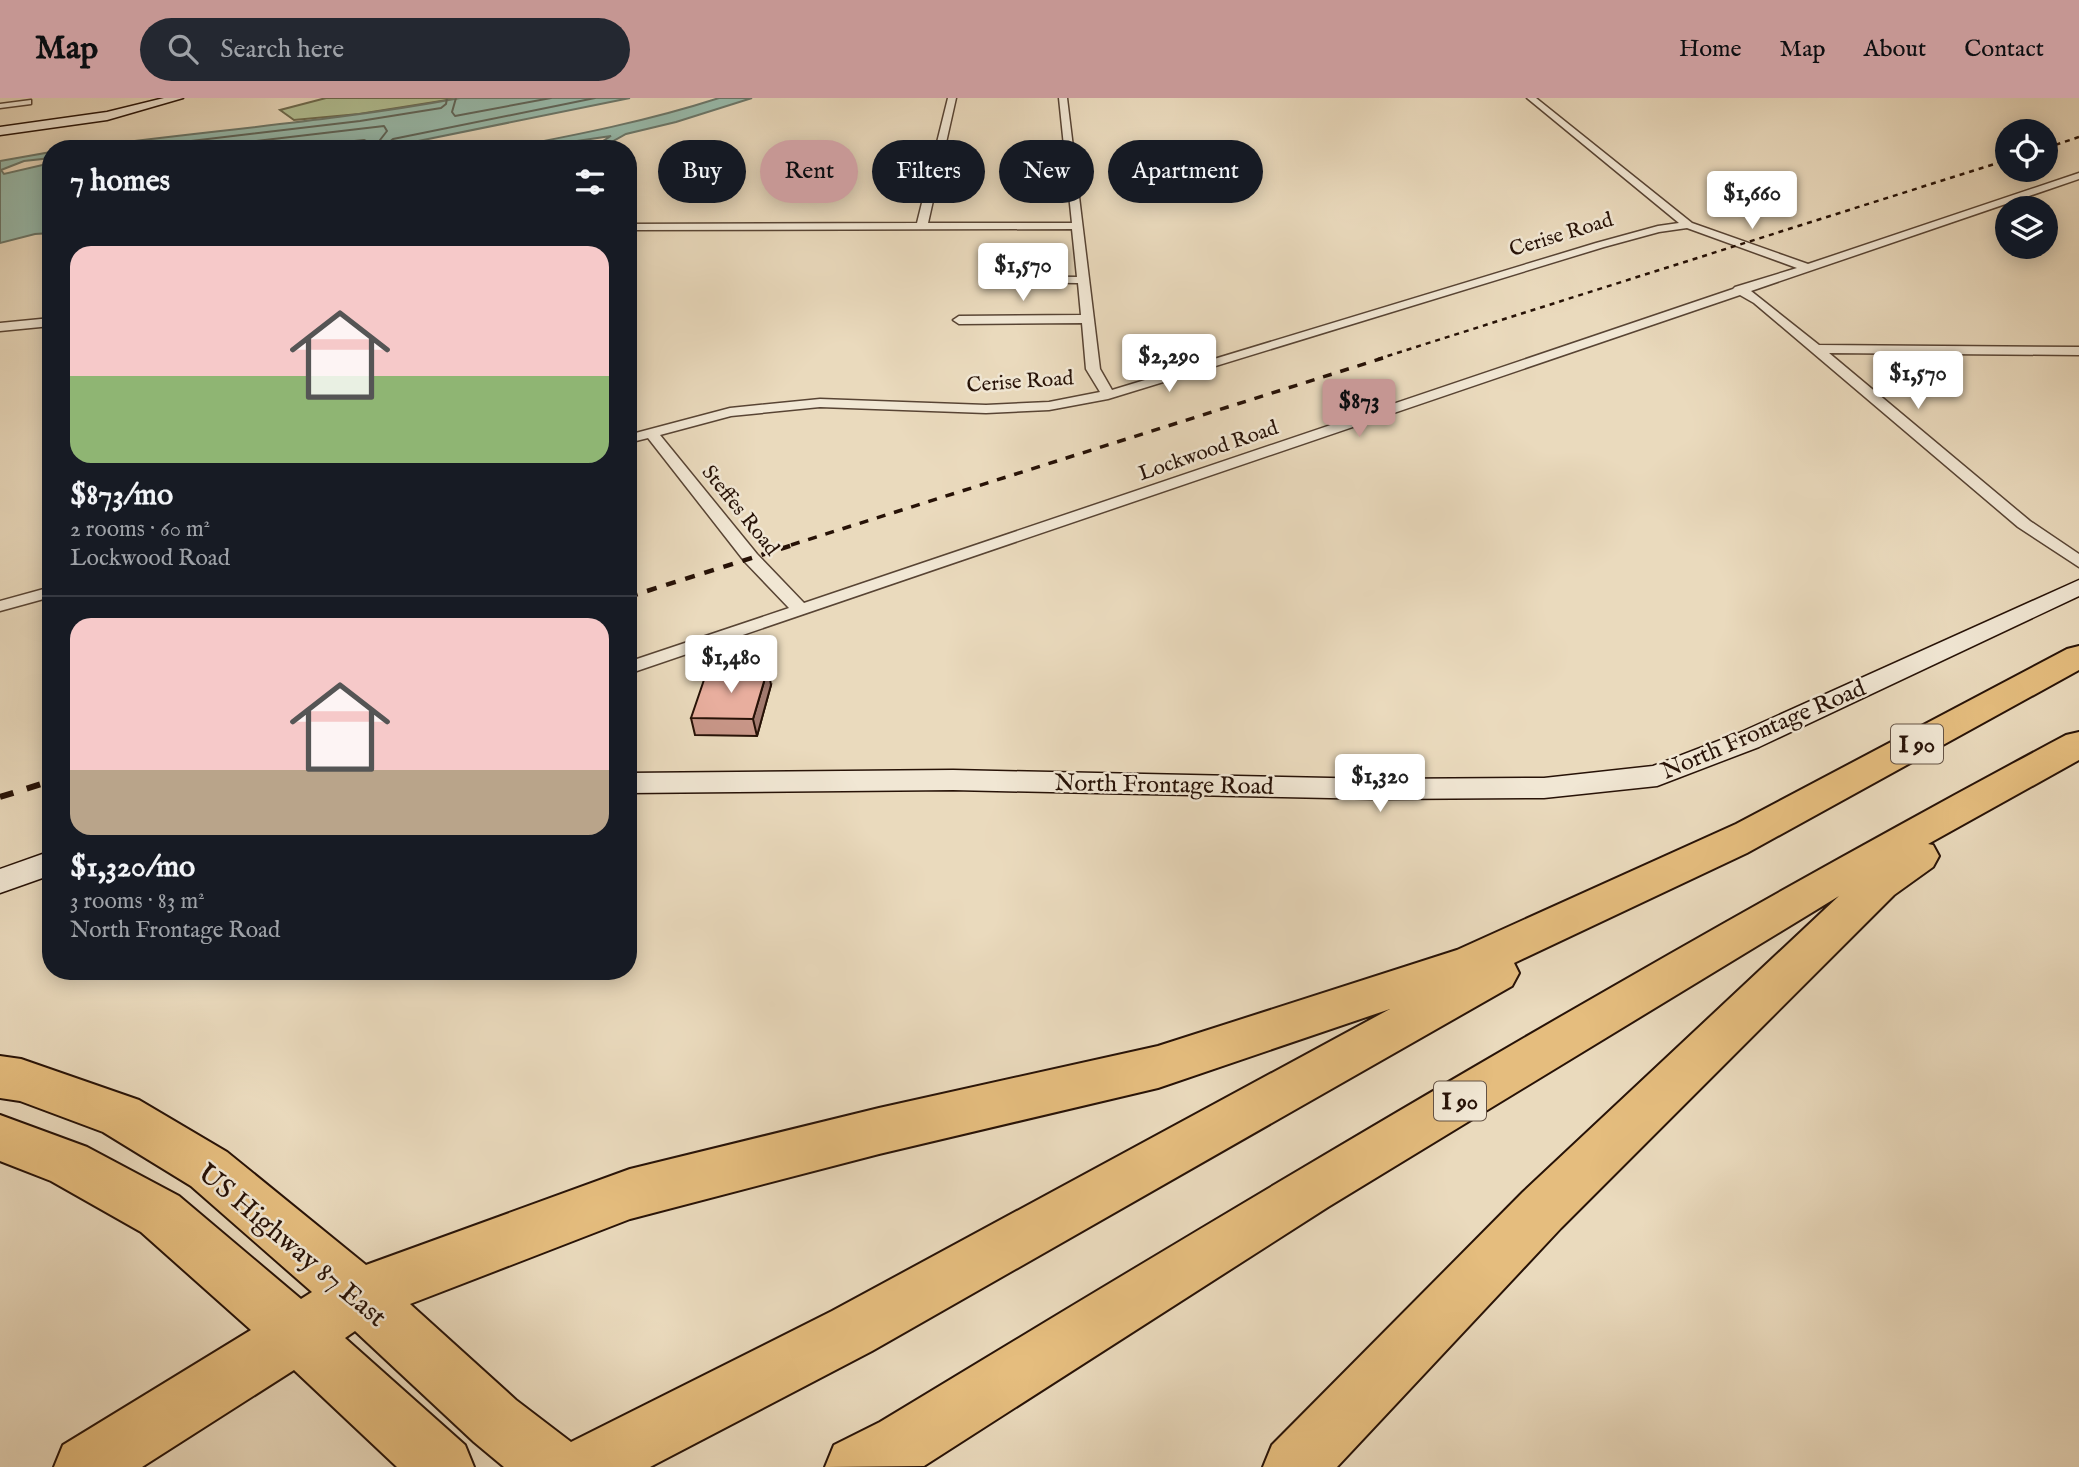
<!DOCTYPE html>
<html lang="en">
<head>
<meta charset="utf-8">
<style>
	body { margin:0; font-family:"IM FELL English",serif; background:#242831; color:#f1f3f6; height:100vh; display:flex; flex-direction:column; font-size:26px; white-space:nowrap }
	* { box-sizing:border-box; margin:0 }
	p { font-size:23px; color:#9ea1a6 }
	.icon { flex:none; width:38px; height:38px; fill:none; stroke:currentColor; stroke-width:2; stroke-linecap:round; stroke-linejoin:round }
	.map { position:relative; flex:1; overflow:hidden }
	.drawer { position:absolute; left:42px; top:42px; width:595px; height:840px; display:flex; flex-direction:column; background:#171b24; border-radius:28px; box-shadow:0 4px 18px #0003 }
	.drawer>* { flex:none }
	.guide { position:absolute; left:658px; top:42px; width:665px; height:63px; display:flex; gap:14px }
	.fabs { position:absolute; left:1995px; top:21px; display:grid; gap:14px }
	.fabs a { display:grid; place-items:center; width:63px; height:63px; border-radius:50%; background:#171b24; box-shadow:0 4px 18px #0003; font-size:35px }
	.price { position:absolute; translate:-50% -60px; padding:0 16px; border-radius:7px; background:#fff; color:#222; font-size:23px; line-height:46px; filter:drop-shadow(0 2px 4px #0008) }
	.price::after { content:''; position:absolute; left:50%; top:42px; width:21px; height:16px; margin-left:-10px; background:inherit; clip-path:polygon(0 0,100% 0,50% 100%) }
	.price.on { background:#c59692; color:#111 }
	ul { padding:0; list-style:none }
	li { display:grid; align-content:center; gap:14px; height:371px; padding:0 28px }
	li+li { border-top:2px solid #363941 }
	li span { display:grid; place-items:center; height:217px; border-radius:21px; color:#555 }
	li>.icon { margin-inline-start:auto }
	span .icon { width:126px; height:126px; fill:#fffc; stroke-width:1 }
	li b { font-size:30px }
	h2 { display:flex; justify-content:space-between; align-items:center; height:84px; padding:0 28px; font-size:30px }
	.chip { padding:0 24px; border-radius:32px; background:#171b24; box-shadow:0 4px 18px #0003; font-size:24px; line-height:63px }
	.chip.on { background:#c59692; color:#111 }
	header { display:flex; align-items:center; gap:42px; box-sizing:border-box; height:98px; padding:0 35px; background:#c59692; color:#111 }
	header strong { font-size:33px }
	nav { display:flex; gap:38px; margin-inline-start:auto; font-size:24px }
	.search { width:490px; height:63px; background:#242831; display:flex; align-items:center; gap:18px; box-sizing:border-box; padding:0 24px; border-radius:38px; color:#9ea1a6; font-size:26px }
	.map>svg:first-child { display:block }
	.green { fill:#b2c195; stroke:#6c6a4e; stroke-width:2 }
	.water { fill:#98bbac; stroke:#6b776a; stroke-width:2 }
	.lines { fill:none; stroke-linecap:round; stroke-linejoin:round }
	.shore { stroke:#60665a; stroke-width:2 }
	.street-casing { stroke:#584434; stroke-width:3 }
	.secondary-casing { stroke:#271207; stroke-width:3 }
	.highway-casing { stroke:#271207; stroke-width:4 }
	.street { fill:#f1e7d4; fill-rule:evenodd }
	.secondary { fill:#f1e7d4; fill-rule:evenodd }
	.highway { fill:#e5bd7e; fill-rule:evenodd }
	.rail-far3 { stroke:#271207; stroke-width:2.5; stroke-dasharray:5 5; stroke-linecap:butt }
	.rail-far2 { stroke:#271207; stroke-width:3.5; stroke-dasharray:9 9; stroke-linecap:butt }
	.rail-far1 { stroke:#271207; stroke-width:4.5; stroke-dasharray:10 10; stroke-linecap:butt }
	.rail { stroke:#271207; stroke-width:6; stroke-dasharray:14 14; stroke-linecap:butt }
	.wall { fill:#c89688; stroke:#271207; stroke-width:2 }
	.shaded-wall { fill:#a27a6f; stroke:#271207; stroke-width:2 }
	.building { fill:#e8ae9e; stroke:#271207; stroke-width:2 }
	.labels { text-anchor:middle; stroke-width:5; stroke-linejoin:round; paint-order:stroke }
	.far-street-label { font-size:21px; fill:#271207; stroke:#f1e7d4 }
	.shield { fill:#f1e7d4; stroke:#645244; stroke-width:2 }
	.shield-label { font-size:23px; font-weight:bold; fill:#271207 }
	.street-label { font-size:24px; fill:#271207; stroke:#f1e7d4 }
	.near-street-label { font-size:28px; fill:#271207; stroke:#f1e7d4 }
</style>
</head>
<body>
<header>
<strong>Map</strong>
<div class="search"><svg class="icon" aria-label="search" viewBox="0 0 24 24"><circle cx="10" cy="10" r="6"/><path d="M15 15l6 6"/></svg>Search here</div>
<nav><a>Home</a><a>Map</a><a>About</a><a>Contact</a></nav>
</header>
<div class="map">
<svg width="2079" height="1369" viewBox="0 0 2079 1369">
	<rect width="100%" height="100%" fill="#eadabd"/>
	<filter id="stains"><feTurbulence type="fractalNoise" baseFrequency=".00286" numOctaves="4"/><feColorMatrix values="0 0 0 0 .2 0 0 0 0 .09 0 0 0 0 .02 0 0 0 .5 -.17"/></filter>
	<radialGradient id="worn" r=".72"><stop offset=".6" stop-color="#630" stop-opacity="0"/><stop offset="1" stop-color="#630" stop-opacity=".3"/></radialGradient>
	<path class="green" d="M326 0H460L359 16 294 22 280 12Z"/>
	<g class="water">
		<path d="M460 0H630L379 51H73C202 33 332 24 460 0Z"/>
		<path d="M719 0H752L676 24 626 36 599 51H590L611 38 522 51H502C576 37 648 23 719 0Z"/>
		<path d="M51 54V60L24 63 1 72 4 76 51 65V135L35 136 0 145V63Z"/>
	</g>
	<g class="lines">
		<g class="shore">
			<path d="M456 0 452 14 455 18 551 0"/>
			<path d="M124 51 360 23 441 10 446 6 447 0"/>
			<path d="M187 51 384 28 387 33 380 42 378 51"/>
			<path d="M277 51 364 42 368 44V51"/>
			<path d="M387 51 388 45 393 41 595 0"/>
		</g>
		<defs>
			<g id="street">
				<path d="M948 0H956L928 125H1072L1059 0H1067L1100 271 1112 292 1596 145 1658 128 1679 125 1527 0H1536L1692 125 1808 166 2079 75V81L1751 193 1819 247 2079 249V257L1829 255 2030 423 2079 456V469L2018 429 1754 205 1740 197 628 576V564L789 510 745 464 648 340 628 345V337L730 310 820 301 986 307 1049 304 1100 294 1086 271 1082 225 959 226 953 222 959 218 1081 217 1078 185 992 184 986 181 992 178 1077 179 1072 131 628 132V126L917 125ZM1687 130 1797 170 1735 189 1733 191 804 505 757 456 660 337 731 318 820 309 986 315 1049 312 1108 301 1604 149 1659 134Z"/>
				<path d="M31 2V6L0 10V6Z"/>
				<path d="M51 220V228L0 233V225Z"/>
				<path d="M51 489V499L0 513V503Z"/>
			</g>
			<g id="secondary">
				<path d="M164 0H183L107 22 0 37V29L107 14Z"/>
				<path d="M2079 482V498L1759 649 1657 688 1544 700 1378 701 953 692 628 695V675L953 672 1378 681 1544 680 1653 668 1739 635Z"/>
				<path d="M51 753V777L0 795V771Z"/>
			</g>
			<g id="highway">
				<path d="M2079 548V572L1747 755 1514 865 1519 875 1512 888 872 1253 650 1369H504L474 1344 355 1233 345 1240 465 1347 474 1369H397L294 1272 142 1369H54L63 1347 251 1232 141 1134 51 1083 0 1063V1017L87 1049 179 1098 301 1201 312 1194 191 1088 103 1034 20 1003 0 1000V958L21 961 139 1002 227 1054 366 1167 630 1071 879 1010 1158 948 1457 852 1736 726 2067 551ZM1390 911 832 1213 571 1344 516 1302 410 1206 630 1121 879 1056 1158 990Z"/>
				<path d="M2079 634V662L1928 746 1933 747 1939 758 1933 769 1894 797 1561 1130 1337 1369H1263L1272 1347 1523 1094 1839 798 1328 1109 924 1368 825 1369 834 1347 880 1324C1271 1087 1663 852 2066 637Z"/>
			</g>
		</defs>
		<use href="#street" class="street-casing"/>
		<use href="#secondary" class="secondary-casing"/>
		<use href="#highway" class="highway-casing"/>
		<use href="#street" class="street"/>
		<use href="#secondary" class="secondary"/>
		<use href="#highway" class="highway"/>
		<g class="rail-far3">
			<path d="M2046 50 2079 39"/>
			<path d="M1378 261 2007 62"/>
		</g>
		<path class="rail-far2" d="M791 447 1383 260"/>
		<g class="rail-far1">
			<path d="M628 499 796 446"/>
			<path d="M47 684 51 683"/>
		</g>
		<path class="rail" d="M0 699 51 683"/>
	</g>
	<path class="wall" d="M771 587 757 638 695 637 691 620Z"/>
	<path class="shaded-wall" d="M768 570 771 587 757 638 753 621Z"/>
	<path class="building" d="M735 570H768L753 621 691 620 706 576 733 577Z"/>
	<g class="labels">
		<g class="far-street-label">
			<text transform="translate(1561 136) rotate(-17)" y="7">Cerise Road</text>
			<text transform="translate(1020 283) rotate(-4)" y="7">Cerise Road</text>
			<text transform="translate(1208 352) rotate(-19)" y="7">Lockwood Road</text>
			<text transform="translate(741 412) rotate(51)" y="7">Steffes Road</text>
		</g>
		<g class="shield">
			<rect x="1891" y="626.5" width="52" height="39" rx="5"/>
			<rect x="1434" y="983.5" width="52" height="39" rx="5"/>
		</g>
		<g class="shield-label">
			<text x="1917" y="654">I 90</text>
			<text x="1460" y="1011">I 90</text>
		</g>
		<g class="street-label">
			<text transform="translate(1763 631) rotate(-23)" y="8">North Frontage Road</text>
			<text transform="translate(1164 686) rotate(1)" y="8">North Frontage Road</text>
		</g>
		<g class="near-street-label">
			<text transform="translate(293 1146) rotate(40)" y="10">US Highway 87 East</text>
		</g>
	</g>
	<rect width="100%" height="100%" filter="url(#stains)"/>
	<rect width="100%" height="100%" fill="url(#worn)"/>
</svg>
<div class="fabs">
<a><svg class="icon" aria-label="locate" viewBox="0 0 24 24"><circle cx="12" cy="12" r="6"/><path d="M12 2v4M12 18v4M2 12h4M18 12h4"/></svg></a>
<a><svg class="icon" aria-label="layers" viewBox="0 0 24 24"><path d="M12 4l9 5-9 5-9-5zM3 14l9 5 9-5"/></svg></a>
</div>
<b class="price" style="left:1752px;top:133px">$1,660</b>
<b class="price" style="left:1023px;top:205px">$1,570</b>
<b class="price" style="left:1169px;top:296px">$2,290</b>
<b class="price" style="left:1918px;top:313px">$1,570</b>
<b class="price on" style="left:1359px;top:341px">$873</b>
<b class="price" style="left:731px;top:597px">$1,480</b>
<b class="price" style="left:1380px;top:716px">$1,320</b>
<div class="guide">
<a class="chip">Buy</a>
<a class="chip on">Rent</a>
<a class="chip">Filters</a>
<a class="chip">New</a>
<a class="chip">Apartment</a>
</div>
<section class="drawer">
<h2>7 homes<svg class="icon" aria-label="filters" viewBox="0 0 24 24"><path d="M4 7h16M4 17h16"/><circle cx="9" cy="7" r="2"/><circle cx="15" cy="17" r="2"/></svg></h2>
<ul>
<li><span style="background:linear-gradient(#f6c9c9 60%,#8fb573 0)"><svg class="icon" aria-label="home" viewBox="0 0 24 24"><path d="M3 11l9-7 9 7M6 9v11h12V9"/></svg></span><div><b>$873/mo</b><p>2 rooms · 60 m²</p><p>Lockwood Road</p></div></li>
<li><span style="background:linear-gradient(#f6c9c9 70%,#b9a48a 0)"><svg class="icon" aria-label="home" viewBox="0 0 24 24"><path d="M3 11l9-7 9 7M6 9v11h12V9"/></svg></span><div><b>$1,320/mo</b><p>3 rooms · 83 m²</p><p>North Frontage Road</p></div></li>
</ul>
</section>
</div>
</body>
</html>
